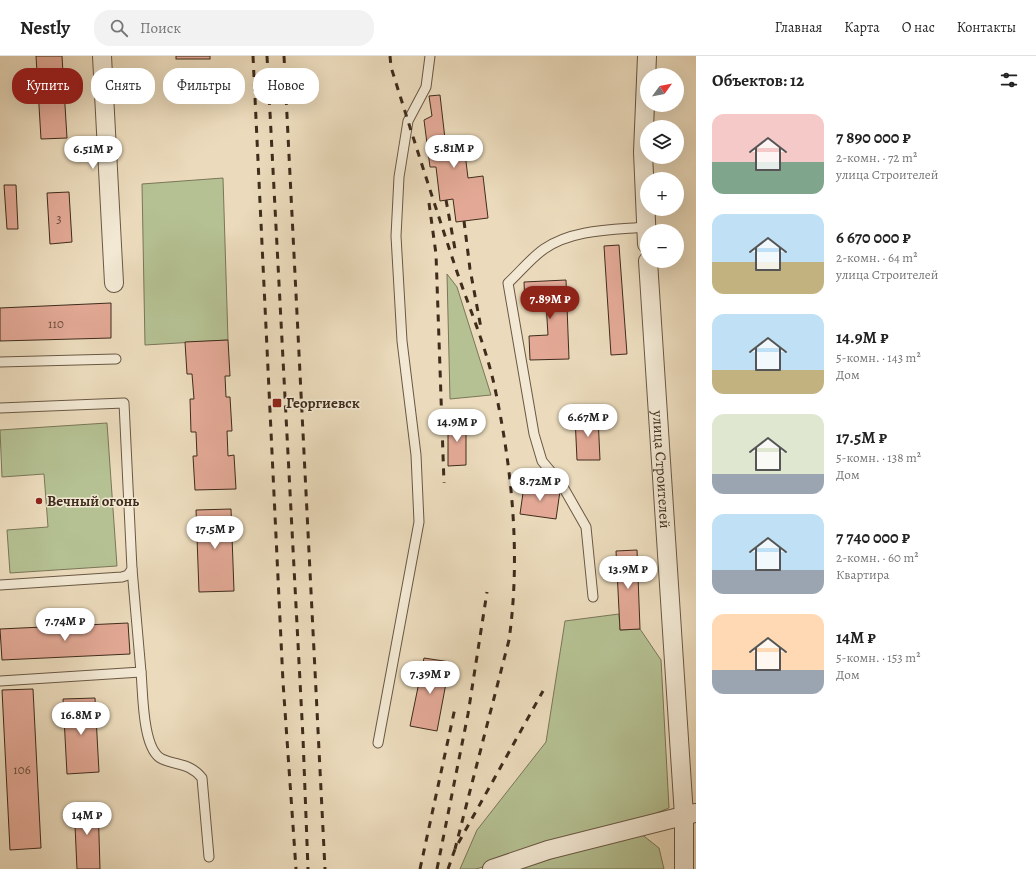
<!DOCTYPE html>
<html lang="ru">
<head>
<meta charset="utf-8">
<style>
	body { margin:0; font-family:Alegreya,serif; background:#f2f2f2; color:#222; height:100vh; display:flex; flex-direction:column; font-size:15px; white-space:nowrap }
	* { box-sizing:border-box; margin:0 }
	p { font-size:13px; color:#767676 }
	.icon { flex:none; width:22px; height:22px; fill:none; stroke:currentColor; stroke-width:2; stroke-linecap:round; stroke-linejoin:round }
	.map { position:relative; flex:1; overflow:hidden }
	.sheet { display:flex; flex-direction:column; background:#fff; width:340px }
	.sheet>* { flex:none }
	.banner { position:absolute; left:12px; top:12px; width:380px; height:36px; display:flex; gap:8px }
	.needle { width:26px; rotate:57deg }
	.controls { position:absolute; left:640px; top:12px; display:grid; gap:8px }
	.controls a { display:grid; place-items:center; width:44px; height:44px; border-radius:50%; background:#fff; box-shadow:0 4px 16px #0002; font-size:20px }
	.price { position:absolute; translate:-50% -34px; padding:0 9px; border-radius:14px; background:#fff; color:#222; font-size:13px; line-height:26px; filter:drop-shadow(0 1px 2px #0008) }
	.price::after { content:''; position:absolute; left:50%; top:24px; width:12px; height:9px; margin-left:-6px; background:inherit; clip-path:polygon(0 0,100% 0,50% 100%) }
	.price.selected { background:#8f2418; color:#fff }
	ul { padding:0; list-style:none }
	li { display:flex; align-items:center; gap:12px; height:100px; padding:0 16px }
	li span { display:grid; place-items:center; flex:none; width:112px; height:80px; border-radius:12px; color:#555 }
	li>.icon { margin-inline-start:auto }
	span .icon { width:48px; height:48px; fill:#fffc; stroke-width:1 }
	li b { font-size:17px }
	h2 { display:flex; justify-content:space-between; align-items:center; height:48px; padding:0 16px; font-size:17px }
	.pill { padding:0 14px; border-radius:16px; background:#fff; box-shadow:0 4px 16px #0002; font-size:14px; line-height:36px }
	.pill.selected { background:#8f2418; color:#fff }
	header { display:flex; align-items:center; gap:24px; box-sizing:border-box; height:56px; padding:0 20px; background:#fff; border-bottom:1px solid #e0e0e0 }
	header strong { font-size:19px }
	nav { display:flex; gap:22px; margin-inline-start:auto; font-size:14px }
	.search { width:280px; height:36px; background:#f2f2f2; display:flex; align-items:center; gap:10px; box-sizing:border-box; padding:0 14px; border-radius:16px; color:#767676; font-size:15px }
	main { display:flex; flex:1; min-height:0 }
	.map>svg:first-child { display:block }
	.green { fill:#b5c193; stroke:#7a7658 }
	.building { fill:#e3a996; stroke:#3f2c1c }
	.lines { fill:none; stroke-linecap:round; stroke-linejoin:round }
	.service-casing { stroke:#6a5844; stroke-width:11 }
	.minor-casing { stroke:#6a5844; stroke-width:20 }
	.service { stroke:#f2e8d3; stroke-width:9 }
	.minor { stroke:#f2e8d3; stroke-width:18 }
	.rail { stroke:#3f2c1c; stroke-width:3; stroke-dasharray:7 7; stroke-linecap:butt }
	.poi-dot { fill:#8f2418; stroke:#f2e8d3; stroke-width:1.5 }
	.labels { text-anchor:middle; stroke-width:3; stroke-linejoin:round; paint-order:stroke }
	.number-label { font-size:13px; fill:#684b3a }
	.poi-label { font-size:15px; font-weight:bold; fill:#3f2c1c; stroke:#f2e8d3; text-anchor:start }
	.street-label { font-size:15px; fill:#3f2c1c; stroke:#f2e8d3 }
</style>
</head>
<body>
<header>
<strong>Nestly</strong>
<div class="search"><svg class="icon" aria-label="search" viewBox="0 0 24 24"><circle cx="10" cy="10" r="6"/><path d="M15 15l6 6"/></svg>Поиск</div>
<nav><a>Главная</a><a>Карта</a><a>О нас</a><a>Контакты</a></nav>
</header>
<main>
<div class="map">
<svg width="696" height="813" viewBox="0 0 696 813">
	<rect width="100%" height="100%" fill="#ebdbbc"/>
	<filter id="stains"><feTurbulence type="fractalNoise" baseFrequency=".005" numOctaves="4"/><feColorMatrix values="0 0 0 0 .2 0 0 0 0 .09 0 0 0 0 .02 0 0 0 .5 -.17"/></filter>
	<radialGradient id="worn" r=".72"><stop offset=".6" stop-color="#630" stop-opacity="0"/><stop offset="1" stop-color="#630" stop-opacity=".3"/></radialGradient>
	<g class="green">
		<path d="M223 122 228 284 145 289 142 128Z"/>
		<path d="M447 218 457 231 491 339 450 343Z"/>
		<path d="M107 367 117 510 10 517 7 474 48 471 44 418 2 421 0 374Z"/>
		<path d="M619 558 620 574 640 573 661 604 669 752 644 762 476 813H460L477 774 546 686 565 565Z"/>
		<path d="M640 777 659 792 664 813H520L594 789Z"/>
	</g>
	<g class="building">
		<path d="M36 0H62L67 82 41 83Z"/>
		<rect x="176" y="0" width="34" height="3"/>
		<path d="M440 39 445 83 463 81 468 122 483 120 488 162 456 166 453 143 440 145 436 111H430L424 64 432 60 429 40Z"/>
		<path d="M4 129H16L18 173H7Z"/>
		<path d="M69 136 72 186 50 188 47 137Z"/>
		<path d="M619 189 627 298 611 299 604 190Z"/>
		<path d="M566 224 569 303 530 304 529 280 548 279 546 247 525 248 524 226Z"/>
		<path d="M111 247V282L0 285V252Z"/>
		<path d="M228 284 230 320H225L226 341H230L232 375H227L228 400 234 399 236 433 195 434 193 400H197L196 376H191L190 343H194L192 318H187L185 286Z"/>
		<path d="M598 360 600 404H577L575 361Z"/>
		<path d="M448 365H466V409L448 410Z"/>
		<path d="M524 430 560 435 556 463 520 458Z"/>
		<path d="M231 453 234 535 199 536 196 454Z"/>
		<path d="M637 494 640 573 620 574 616 495Z"/>
		<path d="M128 567 130 598 2 604 0 573Z"/>
		<path d="M424 602 450 606 437 675 410 670Z"/>
		<path d="M33 633 41 792 10 794 2 634Z"/>
		<path d="M95 642 99 716 67 718 63 643Z"/>
		<path d="M98 747 100 813H77L74 748Z"/>
	</g>
	<g class="lines">
		<defs>
			<g id="service">
				<path d="M0 306 116 303"/>
				<path d="M0 352 124 347 132 513 128 519 122 521 0 529"/>
				<path d="M593 541 586 471 562 429 542 405 534 378 508 227C520 216 531 202 544 193 573 173 613 174 646 171"/>
				<path d="M141 616C143 635 142 694 162 703 178 710 190 707 202 722L209 801"/>
				<path d="M0 625 141 616 132 513"/>
				<path d="M378 687 419 466 416 399 402 285 396 180 399 121 408 65 426 31 430 0"/>
			</g>
			<g id="minor">
				<path d="M102 0 114 227"/>
				<path d="M647 188 643 96 647 0"/>
				<path id="s1" d="M648 205 684 760V813"/>
				<path d="M492 813 548 794 695 757"/>
			</g>
		</defs>
		<use href="#service" class="service-casing"/>
		<use href="#minor" class="minor-casing"/>
		<use href="#service" class="service"/>
		<use href="#minor" class="minor"/>
		<g class="rail">
			<path d="M253 0 283 626 296 813"/>
			<path d="M267 0 303 682 308 813"/>
			<path d="M284 0 325 813"/>
			<path d="M390 0 391 11C412 78 433 144 455 210 468 249 485 288 494 328 512 411 521 499 509 584L455 793"/>
			<path d="M446 144 455 193"/>
			<path d="M429 147 436 198 444 427"/>
			<path d="M464 165 470 213 481 272"/>
			<path d="M420 813 455 652"/>
			<path d="M437 813 468 658 487 536"/>
			<path d="M448 813 455 793 543 635"/>
		</g>
	</g>
	<g class="poi-dot">
		<rect x="272" y="342" width="10" height="10" rx="2"/>
		<circle cx="39" cy="445" r="4"/>
	</g>
	<g class="labels">
		<g class="number-label">
			<text x="59" y="167">3</text>
			<text x="56" y="272">110</text>
			<text x="22" y="718">106</text>
		</g>
		<g class="poi-label">
			<text x="286" y="352">Георгиевск</text>
			<text x="47" y="450">Вечный огонь</text>
		</g>
		<g class="street-label">
			<text dy="5" stroke="none"><textPath href="#s1" startOffset="209">улица Строителей</textPath></text>
		</g>
	</g>
	<rect width="100%" height="100%" filter="url(#stains)"/>
	<rect width="100%" height="100%" fill="url(#worn)"/>
</svg>
<div class="controls">
<a><svg class="needle" viewBox="-14 -14 28 28"><path d="M0-13l5 13h-10z" fill="#e53935"/><path d="M0 13l5-13h-10z" fill="#767676"/></svg></a>
<a><svg class="icon" aria-label="layers" viewBox="0 0 24 24"><path d="M12 4l9 5-9 5-9-5zM3 14l9 5 9-5"/></svg></a>
<a>+</a>
<a>−</a>
</div>
<b class="price" style="left:454px;top:113px">5.81M ₽</b>
<b class="price" style="left:93px;top:114px">6.51M ₽</b>
<b class="price selected" style="left:550px;top:264px">7.89M ₽</b>
<b class="price" style="left:588px;top:382px">6.67M ₽</b>
<b class="price" style="left:457px;top:387px">14.9M ₽</b>
<b class="price" style="left:540px;top:446px">8.72M ₽</b>
<b class="price" style="left:215px;top:494px">17.5M ₽</b>
<b class="price" style="left:628px;top:534px">13.9M ₽</b>
<b class="price" style="left:65px;top:586px">7.74M ₽</b>
<b class="price" style="left:430px;top:639px">7.39M ₽</b>
<b class="price" style="left:81px;top:680px">16.8M ₽</b>
<b class="price" style="left:87px;top:780px">14M ₽</b>
<div class="banner">
<a class="pill selected">Купить</a>
<a class="pill">Снять</a>
<a class="pill">Фильтры</a>
<a class="pill">Новое</a>
</div>
</div>
<section class="sheet">
<h2>Объектов: 12<svg class="icon" aria-label="filters" viewBox="0 0 24 24"><path d="M4 7h16M4 17h16"/><circle cx="9" cy="7" r="2"/><circle cx="15" cy="17" r="2"/></svg></h2>
<ul>
<li><span style="background:linear-gradient(#f6c9c9 60%,#7fa58c 0)"><svg class="icon" aria-label="home" viewBox="0 0 24 24"><path d="M3 11l9-7 9 7M6 9v11h12V9"/></svg></span><div><b>7 890 000 ₽</b><p>2-комн. · 72 m²</p><p>улица Строителей</p></div></li>
<li><span style="background:linear-gradient(#bfe0f5 60%,#c2b280 0)"><svg class="icon" aria-label="home" viewBox="0 0 24 24"><path d="M3 11l9-7 9 7M6 9v11h12V9"/></svg></span><div><b>6 670 000 ₽</b><p>2-комн. · 64 m²</p><p>улица Строителей</p></div></li>
<li><span style="background:linear-gradient(#bfe0f5 70%,#c2b280 0)"><svg class="icon" aria-label="home" viewBox="0 0 24 24"><path d="M3 11l9-7 9 7M6 9v11h12V9"/></svg></span><div><b>14.9M ₽</b><p>5-комн. · 143 m²</p><p>Дом</p></div></li>
<li><span style="background:linear-gradient(#dfe7d0 75%,#9aa5b1 0)"><svg class="icon" aria-label="home" viewBox="0 0 24 24"><path d="M3 11l9-7 9 7M6 9v11h12V9"/></svg></span><div><b>17.5M ₽</b><p>5-комн. · 138 m²</p><p>Дом</p></div></li>
<li><span style="background:linear-gradient(#bfe0f5 70%,#9aa5b1 0)"><svg class="icon" aria-label="home" viewBox="0 0 24 24"><path d="M3 11l9-7 9 7M6 9v11h12V9"/></svg></span><div><b>7 740 000 ₽</b><p>2-комн. · 60 m²</p><p>Квартира</p></div></li>
<li><span style="background:linear-gradient(#ffd9b3 70%,#9aa5b1 0)"><svg class="icon" aria-label="home" viewBox="0 0 24 24"><path d="M3 11l9-7 9 7M6 9v11h12V9"/></svg></span><div><b>14M ₽</b><p>5-комн. · 153 m²</p><p>Дом</p></div></li>
</ul>
</section>
</main>
</body>
</html>
